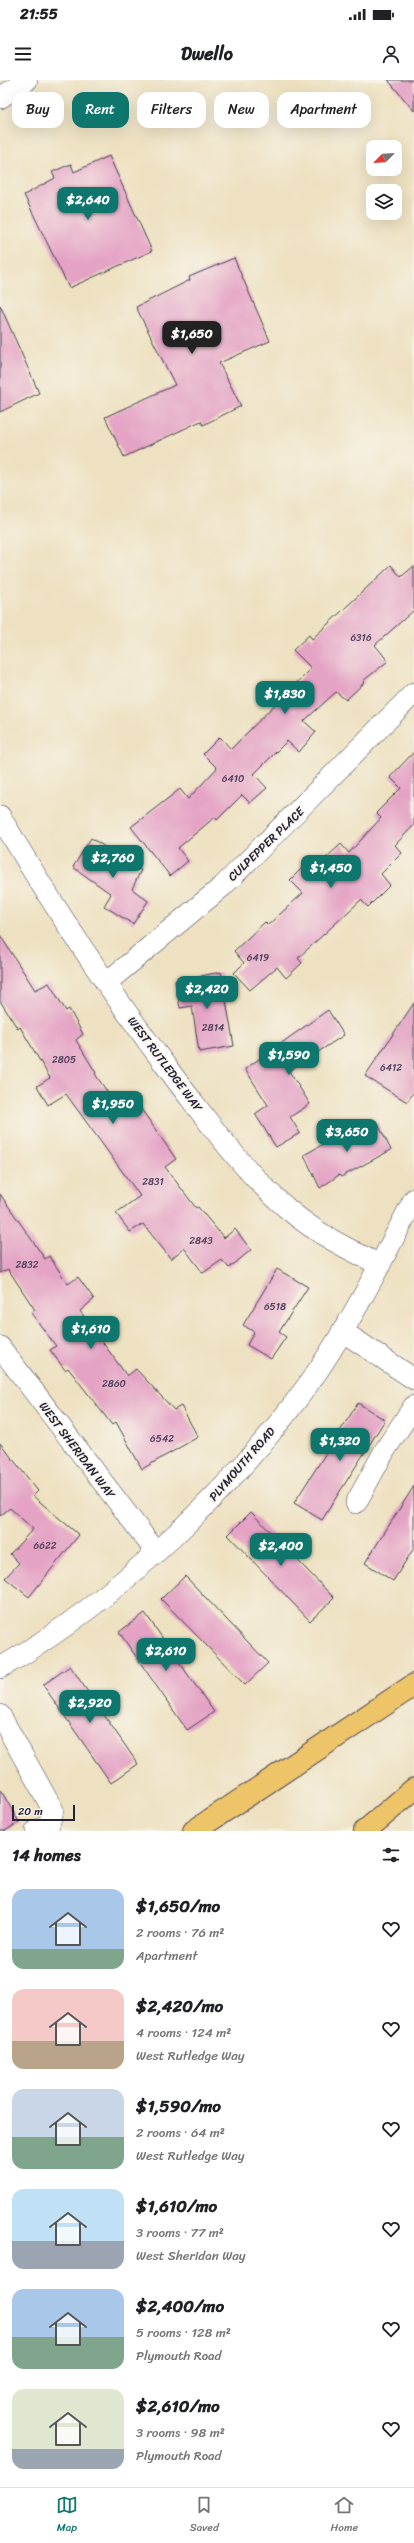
<!DOCTYPE html>
<html lang="en">
<head>
<meta charset="utf-8">
<style>
	body { margin:0; font-family:Sriracha,sans-serif; background:#f2f2f2; color:#202124; height:100vh; display:flex; flex-direction:column; font-size:15px; white-space:nowrap }
	* { box-sizing:border-box; margin:0 }
	p { font-size:13px; color:#757577 }
	.icon { flex:none; width:22px; height:22px; fill:none; stroke:currentColor; stroke-width:2; stroke-linecap:round; stroke-linejoin:round }
	.map { position:relative; height:1751px; overflow:hidden }
	.sheet { display:flex; flex-direction:column; background:#fff; flex:1 }
	.sheet>* { flex:none }
	.banner { position:absolute; left:12px; top:12px; width:390px; height:36px; display:flex; gap:8px }
	.needle { width:26px; rotate:246deg }
	.fabs { position:absolute; left:366px; top:60px; display:grid; gap:8px }
	.fabs a { display:grid; place-items:center; width:36px; height:36px; border-radius:8px; background:#fff; box-shadow:0 4px 16px #0002; font-size:20px }
	.scale { position:absolute; left:12px; bottom:10px; width:63px; box-sizing:border-box; padding-left:4px; border:2px solid #22223b; border-top:0; font-size:11px; line-height:14px; white-space:nowrap; color:#22223b; -webkit-text-stroke:3px #f7f3e8; paint-order:stroke }
	.price { position:absolute; translate:-50% -34px; padding:0 9px; border-radius:8px; background:#0f766e; color:#fff; font-size:13px; line-height:26px; filter:drop-shadow(0 1px 2px #0008) }
	.price::after { content:''; position:absolute; left:50%; top:24px; width:12px; height:9px; margin-left:-6px; background:inherit; clip-path:polygon(0 0,100% 0,50% 100%) }
	.price.selected { background:#222; color:#fff }
	ul { padding:0; list-style:none }
	li { display:flex; align-items:center; gap:12px; height:100px; padding:0 12px }
	li span { display:grid; place-items:center; flex:none; width:112px; height:80px; border-radius:12px; color:#555 }
	li>.icon { margin-inline-start:auto }
	span .icon { width:48px; height:48px; fill:#fffc; stroke-width:1 }
	li b { font-size:17px }
	h2 { display:flex; justify-content:space-between; align-items:center; height:48px; padding:0 12px; font-size:17px }
	.tag { padding:0 14px; border-radius:12px; background:#fff; box-shadow:0 4px 16px #0002; font-size:14px; line-height:36px }
	.tag.selected { background:#0f766e; color:#fff }
	.status { display:flex; justify-content:space-between; align-items:center; height:28px; padding:0 20px; background:#fff; direction:ltr }
	.status svg { height:11px; fill:currentColor }
	header { display:flex; justify-content:space-between; align-items:center; height:52px; padding:0 12px; background:#fff; font-size:18px; font-weight:700 }
	.tab-bar { display:flex; justify-content:space-around; align-items:center; height:56px; border-top:1px solid #e0e0e0; background:#fff; font-size:11px; color:#757577 }
	.tab-bar a { display:grid; justify-items:center; gap:2px }
	.tab-bar .selected { color:#0f766e }
	.map>svg:first-child { display:block }
	.building { fill:#e4a3c4 }
	.lines { fill:none; stroke-linecap:round; stroke-linejoin:round }
	.minor-casing { stroke:#413f4f; stroke-width:22 }
	.highway-casing { stroke:#413f4f; stroke-width:24 }
	.minor { stroke:#fff; stroke-width:21 }
	.highway { stroke:#eec469; stroke-width:22 }
	.labels { text-anchor:middle; stroke-width:3; stroke-linejoin:round; paint-order:stroke }
	.number-label { font-size:10px; fill:#52425d }
	.street-label { font-size:12px; fill:#22223b; stroke:#f7f3e8 }
</style>
</head>
<body>
<div class="status"><b>21:55</b><svg viewBox="0 0 49 12"><path d="M0 12V9h3v3zM5 12V6h3v6zM10 12V3h3v9zM15 12V0h3v12zM26 1h20v11H26zM47 4h2v5h-2z"/></svg></div>
<header><svg class="icon" aria-label="menu" viewBox="0 0 24 24"><path d="M4 6h16M4 12h16M4 18h16"/></svg>Dwello<svg class="icon" aria-label="person" viewBox="0 0 24 24"><circle cx="12" cy="8" r="4"/><path d="M4 21q1-7 8-7t8 7"/></svg></header>
<div class="map">
<svg width="414" height="1751" viewBox="0 0 414 1751">
	<rect width="100%" height="100%" fill="#f7f3e8"/>
	<filter id="ink" filterUnits="userSpaceOnUse"><feTurbulence type="fractalNoise" baseFrequency=".025" numOctaves="2"/><feDisplacementMap in="SourceGraphic" scale="8" xChannelSelector="R" yChannelSelector="G"/><feConvolveMatrix kernelMatrix="1 2 1 2 8 2 1 2 1" color-interpolation-filters="sRGB"/></filter>
	<filter id="wash" filterUnits="userSpaceOnUse"><feTurbulence type="fractalNoise" baseFrequency=".012" numOctaves="4" result="noise"/><feDisplacementMap in="SourceGraphic" scale="16" xChannelSelector="R" yChannelSelector="G"/><feGaussianBlur stdDeviation="0.9" result="paint"/><feColorMatrix in="noise" values="0 0 0 0 0 0 0 0 0 0 0 0 0 0 0 0 0 1.4 0 .05"/><feComposite in="paint" operator="in"/></filter>
	<g filter="url(#wash)">
		<rect width="100%" height="100%" fill="#eee1c1"/>
		<g id="blocks">
			<g class="building">
				<path d="M388 0H414V31Z"/>
				<path d="M109 76 152 171 69 208 24 115 55 98 52 92 71 84 74 92Z"/>
				<path d="M234 178 270 261 219 283 241 326 203 345 201 341 124 377 105 337 175 305 136 227 190 200 189 197Z"/>
				<path d="M0 225 39 313 0 332Z"/>
				<path d="M391 485 401 497 414 486V530L375 565 388 581 363 601 365 602 346 620 336 612 304 641 316 652 299 672 287 661 254 694 267 708 250 723 242 715 217 740 215 737 178 768 188 781 170 796 131 747 180 709 188 719 217 688 203 674 220 657 231 669 311 588 293 570 309 555 312 559Z"/>
				<path d="M414 672V745L395 765 402 773 381 794 390 805 368 827 361 820 298 878 302 883 286 898 277 887 250 910 234 893 244 883 234 871 265 842 268 845 303 813 290 800 307 783 314 789 341 764 349 773 381 738 376 733 401 708 390 697Z"/>
				<path d="M91 758 141 790 132 809 148 821 133 844 104 826 111 814 73 787Z"/>
				<path d="M0 855 35 910 49 903 66 931 69 929 83 954 76 960 96 993 95 994 123 1035 137 1023 176 1079 165 1087 196 1128 198 1127 224 1158 235 1149 251 1170 229 1188 222 1180 203 1193 184 1168 171 1179 143 1144 130 1152 116 1133 140 1116 66 1014 48 1025 37 1006 50 998 20 947 18 949 0 921Z"/>
				<path d="M221 892 234 966 199 972 192 926 180 928 175 901Z"/>
				<path d="M414 923V1012L407 1022 365 996Z"/>
				<path d="M328 930 344 955 289 991 310 1024 290 1037 300 1053 276 1067 255 1034 268 1025 245 989Z"/>
				<path d="M377 1042 391 1070 341 1097 339 1095 320 1108 304 1075 357 1045 360 1052Z"/>
				<path d="M0 1114 45 1179 49 1176 68 1204 78 1197 94 1219 80 1231 127 1296 136 1289 174 1330 181 1326 198 1357 142 1389 116 1342 112 1345 68 1288 65 1290 50 1270 56 1266 31 1233 35 1230 8 1189 0 1193Z"/>
				<path d="M277 1189 308 1207 279 1252 286 1257 271 1279 247 1265 254 1252 243 1245Z"/>
				<path d="M358 1323 385 1340 322 1440 294 1423Z"/>
				<path d="M0 1363 38 1411 33 1416 79 1455 29 1517 5 1498 19 1483 10 1474 33 1449 10 1428 0 1436Z"/>
				<path d="M414 1406V1468L393 1501 365 1483Z"/>
				<path d="M251 1432 334 1518 310 1541 228 1455Z"/>
				<path d="M185 1496 268 1583 245 1605 161 1519Z"/>
				<path d="M145 1533 214 1632 187 1650 119 1552Z"/>
				<path d="M70 1586 138 1684 111 1703 43 1605Z"/>
				<path d="M0 1709 19 1742 5 1751H0Z"/>
			</g>
		</g>
	</g>
	<g filter="url(#ink)">
		<use href="#blocks" fill-opacity="0" stroke="#413f4f" stroke-width="1"/>
		<g class="lines">
			<defs>
				<g id="minor">
					<path d="M0 18 27 0"/>
					<path d="M0 736C54 829 115 919 180 1005 213 1048 247 1095 289 1130 317 1154 348 1169 380 1185"/>
					<path d="M106 903 223 806 414 613"/>
					<path d="M342 1251 414 1299"/>
					<path d="M0 1267 156 1472"/>
					<path d="M356 1423 385 1370 414 1326"/>
					<path d="M0 1588C118 1520 242 1401 319 1289 355 1235 384 1177 414 1119"/>
					<path d="M0 1635 53 1730 49 1745 36 1751"/>
				</g>
				<g id="highway">
					<path d="M194 1751 414 1605"/>
					<path d="M365 1751 414 1709"/>
				</g>
			</defs>
			<use href="#minor" class="minor-casing"/>
			<use href="#highway" class="highway-casing"/>
			<use href="#minor" class="minor"/>
			<use href="#highway" class="highway"/>
		</g>
	</g>
	<g class="labels">
		<g class="number-label">
			<text x="361" y="561">6316</text>
			<text x="233" y="702">6410</text>
			<text x="258" y="881">6419</text>
			<text x="213" y="951">2814</text>
			<text x="64" y="983">2805</text>
			<text x="391" y="991">6412</text>
			<text x="153" y="1105">2831</text>
			<text x="201" y="1164">2843</text>
			<text x="27" y="1188">2832</text>
			<text x="275" y="1230">6518</text>
			<text x="114" y="1307">2860</text>
			<text x="162" y="1362">6542</text>
			<text x="45" y="1469">6622</text>
		</g>
		<g class="street-label">
			<text transform="translate(266 764) rotate(-44)" y="4">CULPEPPER PLACE</text>
			<text transform="translate(165 984) rotate(53)" y="4">WEST RUTLEDGE WAY</text>
			<text transform="translate(77 1370) rotate(53)" y="4">WEST SHERIDAN WAY</text>
			<text transform="translate(242 1384) rotate(-49)" y="4">PLYMOUTH ROAD</text>
		</g>
	</g>
</svg>
<div class="fabs">
<a><svg class="needle" viewBox="-14 -14 28 28"><path d="M0-13l5 13h-10z" fill="#e53935"/><path d="M0 13l5-13h-10z" fill="#757577"/></svg></a>
<a><svg class="icon" aria-label="layers" viewBox="0 0 24 24"><path d="M12 4l9 5-9 5-9-5zM3 14l9 5 9-5"/></svg></a>
</div>
<div class="scale">20 m</div>
<b class="price" style="left:88px;top:141px">$2,640</b>
<b class="price selected" style="left:192px;top:275px">$1,650</b>
<b class="price" style="left:285px;top:635px">$1,830</b>
<b class="price" style="left:113px;top:799px">$2,760</b>
<b class="price" style="left:331px;top:809px">$1,450</b>
<b class="price" style="left:207px;top:930px">$2,420</b>
<b class="price" style="left:289px;top:996px">$1,590</b>
<b class="price" style="left:113px;top:1045px">$1,950</b>
<b class="price" style="left:347px;top:1073px">$3,650</b>
<b class="price" style="left:91px;top:1270px">$1,610</b>
<b class="price" style="left:340px;top:1382px">$1,320</b>
<b class="price" style="left:281px;top:1487px">$2,400</b>
<b class="price" style="left:166px;top:1592px">$2,610</b>
<b class="price" style="left:90px;top:1644px">$2,920</b>
<div class="banner">
<a class="tag">Buy</a>
<a class="tag selected">Rent</a>
<a class="tag">Filters</a>
<a class="tag">New</a>
<a class="tag">Apartment</a>
</div>
</div>
<section class="sheet">
<h2>14 homes<svg class="icon" aria-label="filters" viewBox="0 0 24 24"><path d="M4 7h16M4 17h16"/><circle cx="9" cy="7" r="2"/><circle cx="15" cy="17" r="2"/></svg></h2>
<ul>
<li><span style="background:linear-gradient(#a9c7e8 75%,#7fa58c 0)"><svg class="icon" aria-label="home" viewBox="0 0 24 24"><path d="M3 11l9-7 9 7M6 9v11h12V9"/></svg></span><div><b>$1,650/mo</b><p>2 rooms · 76 m²</p><p>Apartment</p></div><svg class="icon" aria-label="heart" viewBox="0 0 24 24"><path d="M12 20l-8-8c-3-5 5-10 8-4 3-6 11-1 8 4z"/></svg></li>
<li><span style="background:linear-gradient(#f6c9c9 65%,#b9a48a 0)"><svg class="icon" aria-label="home" viewBox="0 0 24 24"><path d="M3 11l9-7 9 7M6 9v11h12V9"/></svg></span><div><b>$2,420/mo</b><p>4 rooms · 124 m²</p><p>West Rutledge Way</p></div><svg class="icon" aria-label="heart" viewBox="0 0 24 24"><path d="M12 20l-8-8c-3-5 5-10 8-4 3-6 11-1 8 4z"/></svg></li>
<li><span style="background:linear-gradient(#c9d6e8 60%,#7fa58c 0)"><svg class="icon" aria-label="home" viewBox="0 0 24 24"><path d="M3 11l9-7 9 7M6 9v11h12V9"/></svg></span><div><b>$1,590/mo</b><p>2 rooms · 64 m²</p><p>West Rutledge Way</p></div><svg class="icon" aria-label="heart" viewBox="0 0 24 24"><path d="M12 20l-8-8c-3-5 5-10 8-4 3-6 11-1 8 4z"/></svg></li>
<li><span style="background:linear-gradient(#bfe0f5 65%,#9aa5b1 0)"><svg class="icon" aria-label="home" viewBox="0 0 24 24"><path d="M3 11l9-7 9 7M6 9v11h12V9"/></svg></span><div><b>$1,610/mo</b><p>3 rooms · 77 m²</p><p>West Sheridan Way</p></div><svg class="icon" aria-label="heart" viewBox="0 0 24 24"><path d="M12 20l-8-8c-3-5 5-10 8-4 3-6 11-1 8 4z"/></svg></li>
<li><span style="background:linear-gradient(#a9c7e8 60%,#7fa58c 0)"><svg class="icon" aria-label="home" viewBox="0 0 24 24"><path d="M3 11l9-7 9 7M6 9v11h12V9"/></svg></span><div><b>$2,400/mo</b><p>5 rooms · 128 m²</p><p>Plymouth Road</p></div><svg class="icon" aria-label="heart" viewBox="0 0 24 24"><path d="M12 20l-8-8c-3-5 5-10 8-4 3-6 11-1 8 4z"/></svg></li>
<li><span style="background:linear-gradient(#dfe7d0 75%,#9aa5b1 0)"><svg class="icon" aria-label="home" viewBox="0 0 24 24"><path d="M3 11l9-7 9 7M6 9v11h12V9"/></svg></span><div><b>$2,610/mo</b><p>3 rooms · 98 m²</p><p>Plymouth Road</p></div><svg class="icon" aria-label="heart" viewBox="0 0 24 24"><path d="M12 20l-8-8c-3-5 5-10 8-4 3-6 11-1 8 4z"/></svg></li>
</ul>
</section>
<nav class="tab-bar">
<a class="selected"><svg class="icon" aria-label="map" viewBox="0 0 24 24"><path d="M3 6l6-2 6 2 6-2v14l-6 2-6-2-6 2zM9 4v14M15 6v14"/></svg>Map</a>
<a><svg class="icon" aria-label="saved" viewBox="0 0 24 24"><path d="M7 4h10v16l-5-4-5 4z"/></svg>Saved</a>
<a><svg class="icon" aria-label="home" viewBox="0 0 24 24"><path d="M3 11l9-7 9 7M6 9v11h12V9"/></svg>Home</a>
</nav>
</body>
</html>
